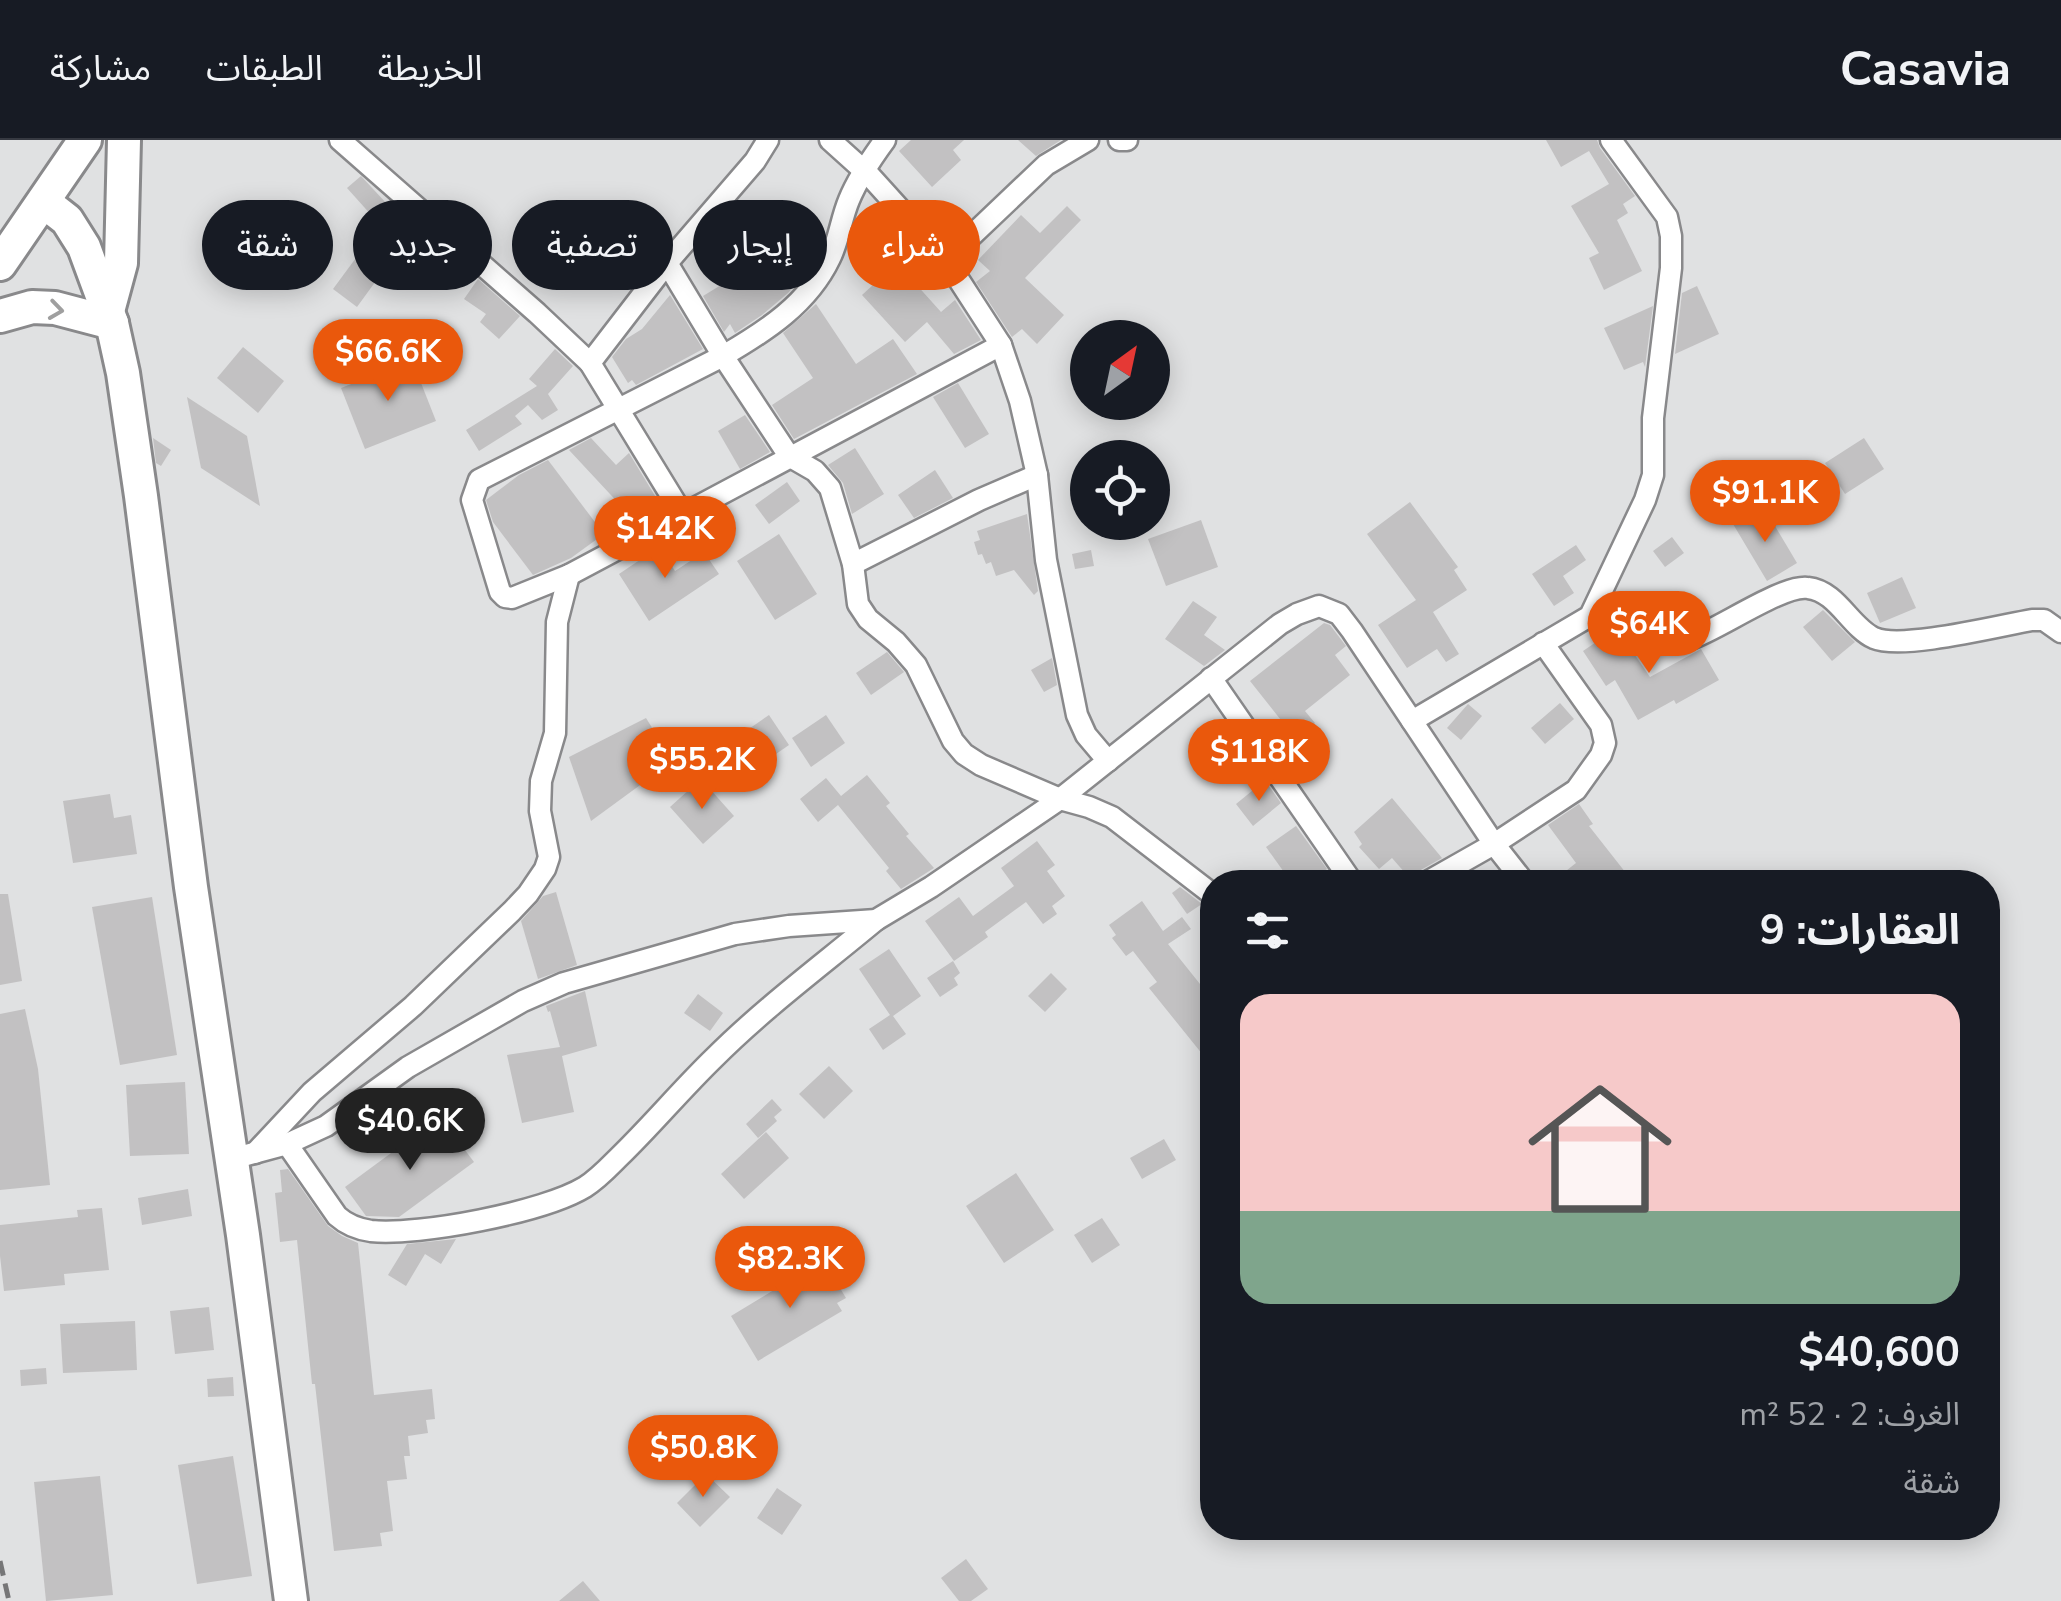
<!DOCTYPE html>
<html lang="ar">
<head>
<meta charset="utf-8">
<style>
	body { margin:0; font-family:"Nunito Sans","Noto Sans Arabic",sans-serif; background:#242831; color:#f1f3f6; direction:rtl; height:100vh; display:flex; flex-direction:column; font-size:38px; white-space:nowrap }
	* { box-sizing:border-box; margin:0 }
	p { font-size:32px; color:#9ea1a6 }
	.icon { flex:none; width:55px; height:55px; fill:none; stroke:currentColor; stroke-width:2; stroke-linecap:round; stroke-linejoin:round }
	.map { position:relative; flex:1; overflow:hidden; direction:ltr }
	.side { position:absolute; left:1200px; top:730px; width:800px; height:670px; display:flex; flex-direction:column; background:#171b24; border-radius:40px; box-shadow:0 5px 25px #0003; direction:rtl }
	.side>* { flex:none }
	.banner { position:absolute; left:30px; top:60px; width:950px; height:90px; direction:rtl; display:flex; gap:20px }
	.needle { width:65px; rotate:33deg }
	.controls { position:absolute; left:1070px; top:180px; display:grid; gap:20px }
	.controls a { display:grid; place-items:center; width:100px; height:100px; border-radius:50%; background:#171b24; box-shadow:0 5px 25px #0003; font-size:50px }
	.price { position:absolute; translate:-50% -85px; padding:0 22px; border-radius:35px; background:#ea580c; color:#fff; font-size:32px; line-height:65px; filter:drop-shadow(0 2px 5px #0008) }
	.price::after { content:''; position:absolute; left:50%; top:60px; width:30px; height:22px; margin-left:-15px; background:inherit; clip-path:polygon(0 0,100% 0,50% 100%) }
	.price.current { background:#222; color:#fff }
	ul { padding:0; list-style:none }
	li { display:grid; align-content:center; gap:20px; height:530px; padding:0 40px }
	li+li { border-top:2px solid #363941 }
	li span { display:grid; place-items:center; height:310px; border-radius:30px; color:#555 }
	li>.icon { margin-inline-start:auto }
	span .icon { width:180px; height:180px; fill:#fffc; stroke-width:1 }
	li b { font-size:42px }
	h2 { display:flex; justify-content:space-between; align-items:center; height:120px; padding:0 40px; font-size:42px }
	.pill { padding:0 35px; border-radius:45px; background:#171b24; box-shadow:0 5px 25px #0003; font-size:35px; line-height:90px }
	.pill.current { background:#ea580c; color:#fff }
	header { display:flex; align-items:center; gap:60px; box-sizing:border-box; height:140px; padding:0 50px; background:#171b24; border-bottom:2px solid #363941 }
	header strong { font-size:48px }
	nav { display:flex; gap:55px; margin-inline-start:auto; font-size:35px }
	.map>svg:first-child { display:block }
	.building { fill:#c2c1c2 }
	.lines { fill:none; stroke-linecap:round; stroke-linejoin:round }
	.street-casing { stroke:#89898b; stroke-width:25 }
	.primary-casing { stroke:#89898b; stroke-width:38 }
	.street { stroke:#fff; stroke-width:20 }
	.primary { stroke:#fff; stroke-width:32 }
	.rail { stroke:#767677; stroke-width:5; stroke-dasharray:15 8; stroke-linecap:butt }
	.oneway { stroke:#9f9f9f }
</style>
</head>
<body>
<header>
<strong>Casavia</strong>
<nav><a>الخريطة</a><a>الطبقات</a><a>مشاركة</a></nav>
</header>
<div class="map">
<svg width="2061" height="1461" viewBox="0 0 2061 1461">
	<rect width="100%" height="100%" fill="#e0e1e2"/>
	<g class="building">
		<path d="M911 0H964L953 10 961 20 932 47 899 11Z"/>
		<path d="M1018 0H1061L1036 16Z"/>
		<path d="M1546 0H1597L1600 8 1635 56 1623 64 1628 73 1617 80 1642 131 1604 150 1589 118 1599 113 1571 66 1609 44 1589 11 1561 27Z"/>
		<path d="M361 36 387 64 373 77 347 48Z"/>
		<path d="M1067 66 1081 80 1025 138 1064 175 1037 204 1022 189 1012 197 976 142 990 131 978 120 1021 75 1040 93Z"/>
		<path d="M744 78 750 86 755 82 787 123 793 120 802 137 788 153 762 175 735 193 730 184 724 192 703 156 759 122 732 87Z"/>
		<path d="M381 84 405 101 357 167 333 149Z"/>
		<path d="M897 123 941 172 955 160 981 200 954 214 927 182 905 202 862 155Z"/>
		<path d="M478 139 520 176 499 199 480 182 486 174 464 159Z"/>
		<path d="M1697 146 1719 194 1675 214 1682 153Z"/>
		<path d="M670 155 703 209 636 245 632 240 628 243 612 217 626 199 642 189Z"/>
		<path d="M816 164 856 224 893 199 917 234 794 299 772 265 813 238 783 193Z"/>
		<path d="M1653 166 1645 227 1643 222 1624 230 1604 188Z"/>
		<path d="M243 207 284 241 258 273 217 238Z"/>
		<path d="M555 209 573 226 548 254 558 270 542 280 528 265 515 276 522 284 479 311 466 290 537 246 529 239Z"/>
		<path d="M412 220 436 281 365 309 341 248Z"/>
		<path d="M958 243 989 294 965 308 933 257Z"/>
		<path d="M187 257 247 296 260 366 201 328Z"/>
		<path d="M745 275 770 312 740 329 718 291Z"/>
		<path d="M153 298 171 310 161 326 156 323Z"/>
		<path d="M591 298 616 325 629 313 663 369 637 383 569 310Z"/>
		<path d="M1864 298 1884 329 1845 354 1825 323Z"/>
		<path d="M855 308 884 354 852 374 843 343 828 325Z"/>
		<path d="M548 320 604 394 571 418 533 435 493 382 486 360 519 335Z"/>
		<path d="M935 330 953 358 914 378 898 355Z"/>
		<path d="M787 342 800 361 769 384 755 365Z"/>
		<path d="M1410 362 1458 427 1454 430 1467 450 1433 472 1459 514 1446 522 1437 509 1407 528 1378 485 1416 460 1367 394Z"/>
		<path d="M1759 368 1770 388 1775 386 1797 423 1767 441 1733 384Z"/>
		<path d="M1027 374 1038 451 1034 455 1014 430 996 436 991 422 986 424 982 414 978 415 974 402 980 400 977 391Z"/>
		<path d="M1201 380 1218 427 1166 446 1148 399Z"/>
		<path d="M779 394 817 454 775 480 737 421Z"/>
		<path d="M1672 397 1684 413 1665 427 1653 411Z"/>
		<path d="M1576 405 1586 420 1563 436 1574 453 1554 466 1532 434Z"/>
		<path d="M659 407 675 431 704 412 719 434 649 481 619 434Z"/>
		<path d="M1091 410 1094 426 1075 429 1072 414Z"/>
		<path d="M1902 437 1916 468 1880 483 1867 453Z"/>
		<path d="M1193 461 1217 477 1204 495 1225 510 1204 526 1165 499Z"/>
		<path d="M1823 470 1855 502 1832 521 1803 487Z"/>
		<path d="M1324 483 1330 485 1346 506 1335 515 1350 535 1305 571 1315 583 1313 585 1329 609 1306 625 1297 612 1303 608 1250 541Z"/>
		<path d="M1608 494 1628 505 1650 537 1701 509 1719 540 1676 564 1674 560 1638 580 1615 540 1606 546 1583 511Z"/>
		<path d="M887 512 904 532 871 555 856 533Z"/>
		<path d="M1052 518 1057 545 1044 552 1031 530Z"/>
		<path d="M1560 563 1574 579 1545 604 1531 588Z"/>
		<path d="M1468 564 1482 576 1461 600 1447 588Z"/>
		<path d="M769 575 789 605 763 623 743 593Z"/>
		<path d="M826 575 845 603 811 627 792 598Z"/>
		<path d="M646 578 673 621 591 681 569 617Z"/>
		<path d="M867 635 890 663 886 666 909 694 906 696 934 728 901 749 886 731 889 728 838 665 818 682 800 659 826 638 841 656Z"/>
		<path d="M701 639 734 676 703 704 670 667Z"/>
		<path d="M1266 642 1281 663 1253 686 1236 664 1258 646 1260 648Z"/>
		<path d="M110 654 114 678 131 675 137 714 73 723 63 661Z"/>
		<path d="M1392 658 1442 718 1419 731 1413 742 1392 718 1379 729 1359 707 1362 704 1354 692Z"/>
		<path d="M1579 664 1593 684 1589 686 1633 742H1552L1576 723 1548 685Z"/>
		<path d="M1296 686 1327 729 1308 742H1291L1266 707Z"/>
		<path d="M1037 701 1055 725 1047 731 1065 756 1052 766 1057 774 1043 784 1026 762 985 792 988 797 954 821 925 781 959 757 973 776 1014 746 1001 728Z"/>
		<path d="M1180 747 1202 764 1187 774 1172 753Z"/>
		<path d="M556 752 577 825 538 839 521 781 543 756Z"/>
		<path d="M0 754H8L22 841 0 845Z"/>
		<path d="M152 757 177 915 120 925 92 767Z"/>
		<path d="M1142 761 1163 791 1182 777 1191 789 1168 804 1212 859V908L1203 915 1149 848 1157 842 1133 811 1126 816 1112 798 1116 795 1109 785Z"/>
		<path d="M889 809 921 856 893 876 906 894 883 910 869 889 890 875 859 829Z"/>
		<path d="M953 821 960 833 954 838 958 845 940 857 927 838Z"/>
		<path d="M1051 833 1067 849 1045 872 1028 856Z"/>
		<path d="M585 851 597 906 562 916 574 972 522 983 507 915 560 907 550 871 548 872 546 866Z"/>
		<path d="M698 854 723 873 710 891 684 873Z"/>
		<path d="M25 869 38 929 50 1045 0 1050V874Z"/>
		<path d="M829 926 853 951 824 979 799 954Z"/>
		<path d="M185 942 189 1014 130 1016 126 945Z"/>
		<path d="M772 959 782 970 774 977 777 981 758 998 746 984Z"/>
		<path d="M440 977 474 1022 399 1077 366 1076 345 1047Z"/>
		<path d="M766 992 789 1018 744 1059 721 1034Z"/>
		<path d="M1164 999 1176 1020 1142 1039 1130 1018Z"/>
		<path d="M288 1029 328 1086 342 1096 358 1103 374 1255 432 1249 435 1279 426 1280 428 1293 408 1296 410 1316H404L407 1339 387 1341 393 1391 380 1393 382 1406 334 1411 315 1244H312L297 1100 280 1102 275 1053 282 1052 280 1030Z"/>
		<path d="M1016 1033 1054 1090 1004 1123 966 1066Z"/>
		<path d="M188 1049 192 1076 142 1085 138 1058Z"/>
		<path d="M102 1068 109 1130 64 1134 65 1145 4 1151 0 1116V1085L78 1077 77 1070Z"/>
		<path d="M1102 1078 1120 1105 1092 1123 1074 1095Z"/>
		<path d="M456 1099 441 1124 425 1114 406 1146 388 1135 407 1104Z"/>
		<path d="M823 1120 846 1158 837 1163 842 1171 758 1221 731 1176Z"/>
		<path d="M209 1167 214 1210 175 1214 170 1171Z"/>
		<path d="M135 1181 137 1230 63 1233 60 1184Z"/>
		<path d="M46 1228 47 1244 21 1246 20 1230Z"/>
		<path d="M233 1237 234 1256 208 1257 207 1239Z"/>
		<path d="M233 1316 252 1436 197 1444 178 1325Z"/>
		<path d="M706 1334 730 1357 700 1387 677 1363Z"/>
		<path d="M100 1336 113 1455 46 1461 34 1342Z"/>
		<path d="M777 1348 802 1365 782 1395 757 1378Z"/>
		<path d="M966 1419 988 1449 971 1461H959L941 1438Z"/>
		<path d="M583 1441 600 1461H559Z"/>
	</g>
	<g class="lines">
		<defs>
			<g id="street">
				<path d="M340 0 537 173 590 223 667 123 755 21 768 0"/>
				<path d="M830 0 870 36 946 120 1001 205 1020 261 1037 335 1046 420 1077 575 1086 595 1108 621"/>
				<path d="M885 0C871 19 858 38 849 60 841 79 839 100 830 118 808 164 766 191 723 216L479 340 472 360 500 452 505 457 512 458 569 435 1001 205"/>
				<path d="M1119 0H1127"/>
				<path d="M946 120 1046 25 1088 0"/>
				<path d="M667 123 723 216 789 316 815 331 830 348 853 424 858 464 868 479 896 502 916 525 953 601 964 614 981 625 1060 659 1089 667 1112 677 1212 754"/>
				<path d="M590 223 683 375"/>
				<path d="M853 424 979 360 1037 335"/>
				<path d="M1590 476C1630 477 1641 517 1690 499 1718 490 1783 444 1808 448 1837 451 1850 487 1874 498 1902 510 1998 486 2032 480H2044L2061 492"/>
				<path d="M1211 538 1352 742"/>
				<path d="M1412 581 1590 476 1645 360 1653 335V278L1671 128V96L1667 77 1611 0"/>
				<path d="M1427 742 1494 704 1576 650 1601 615 1605 603 1601 585 1543 503"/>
				<path d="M287 1004 337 1076C347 1085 357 1089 371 1091 419 1096 544 1072 585 1047 598 1039 609 1027 619 1017 652 985 681 950 714 918 764 868 822 825 876 780"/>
				<path d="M255 1013 312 952 413 866 512 771 528 754 545 729 549 717 540 671 541 641 555 593 557 482 569 435"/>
				<path d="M232 1019 287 1004 326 986 408 927 523 861 564 843 735 794 789 786 876 780 931 747 1060 659 1280 484 1297 474 1319 466 1339 474 1352 491 1494 704 1524 742"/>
			</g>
			<g id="primary">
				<path d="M44 62 67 80 84 107 112 183 123 233 141 356 191 747 243 1095 291 1461"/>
				<path d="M0 124 85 0"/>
				<path d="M108 171 121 123 124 0"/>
				<path d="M0 176 32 167 55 168 112 183"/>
			</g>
		</defs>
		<use href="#street" class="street-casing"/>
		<use href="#primary" class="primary-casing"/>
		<use href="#street" class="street"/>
		<use href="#primary" class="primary"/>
		<path class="rail" d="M0 1421 9 1461"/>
	</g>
	<defs><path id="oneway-chevron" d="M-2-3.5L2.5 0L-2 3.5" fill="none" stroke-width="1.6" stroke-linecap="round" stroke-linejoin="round" transform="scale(2.5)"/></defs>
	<use class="oneway" href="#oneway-chevron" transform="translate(56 170) rotate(8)"/>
</svg>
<div class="controls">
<a><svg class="needle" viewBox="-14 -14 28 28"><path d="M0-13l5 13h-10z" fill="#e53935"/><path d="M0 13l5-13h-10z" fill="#9ea1a6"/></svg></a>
<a><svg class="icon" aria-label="locate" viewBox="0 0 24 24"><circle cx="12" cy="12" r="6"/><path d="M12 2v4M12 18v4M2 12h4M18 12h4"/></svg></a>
</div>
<b class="price" style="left:388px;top:264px">$66.6K</b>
<b class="price" style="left:1765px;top:405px">$91.1K</b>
<b class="price" style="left:665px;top:441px">$142K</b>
<b class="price" style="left:1649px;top:536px">$64K</b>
<b class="price" style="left:1259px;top:664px">$118K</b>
<b class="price" style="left:702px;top:672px">$55.2K</b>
<b class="price current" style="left:410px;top:1033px">$40.6K</b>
<b class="price" style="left:790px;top:1171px">$82.3K</b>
<b class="price" style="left:703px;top:1360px">$50.8K</b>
<div class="banner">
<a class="pill current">شراء</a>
<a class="pill">إيجار</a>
<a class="pill">تصفية</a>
<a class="pill">جديد</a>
<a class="pill">شقة</a>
</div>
<section class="side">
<h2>العقارات: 9<svg class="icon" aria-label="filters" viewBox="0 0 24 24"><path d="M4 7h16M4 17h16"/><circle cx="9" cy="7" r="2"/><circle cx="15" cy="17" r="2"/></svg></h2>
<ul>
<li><span style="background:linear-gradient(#f6c9c9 70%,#7fa58c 0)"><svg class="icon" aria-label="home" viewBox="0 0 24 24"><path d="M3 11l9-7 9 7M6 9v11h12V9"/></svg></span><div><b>$40,600</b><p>الغرف: 2 · 52 m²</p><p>شقة</p></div></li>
</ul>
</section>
</div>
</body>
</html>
